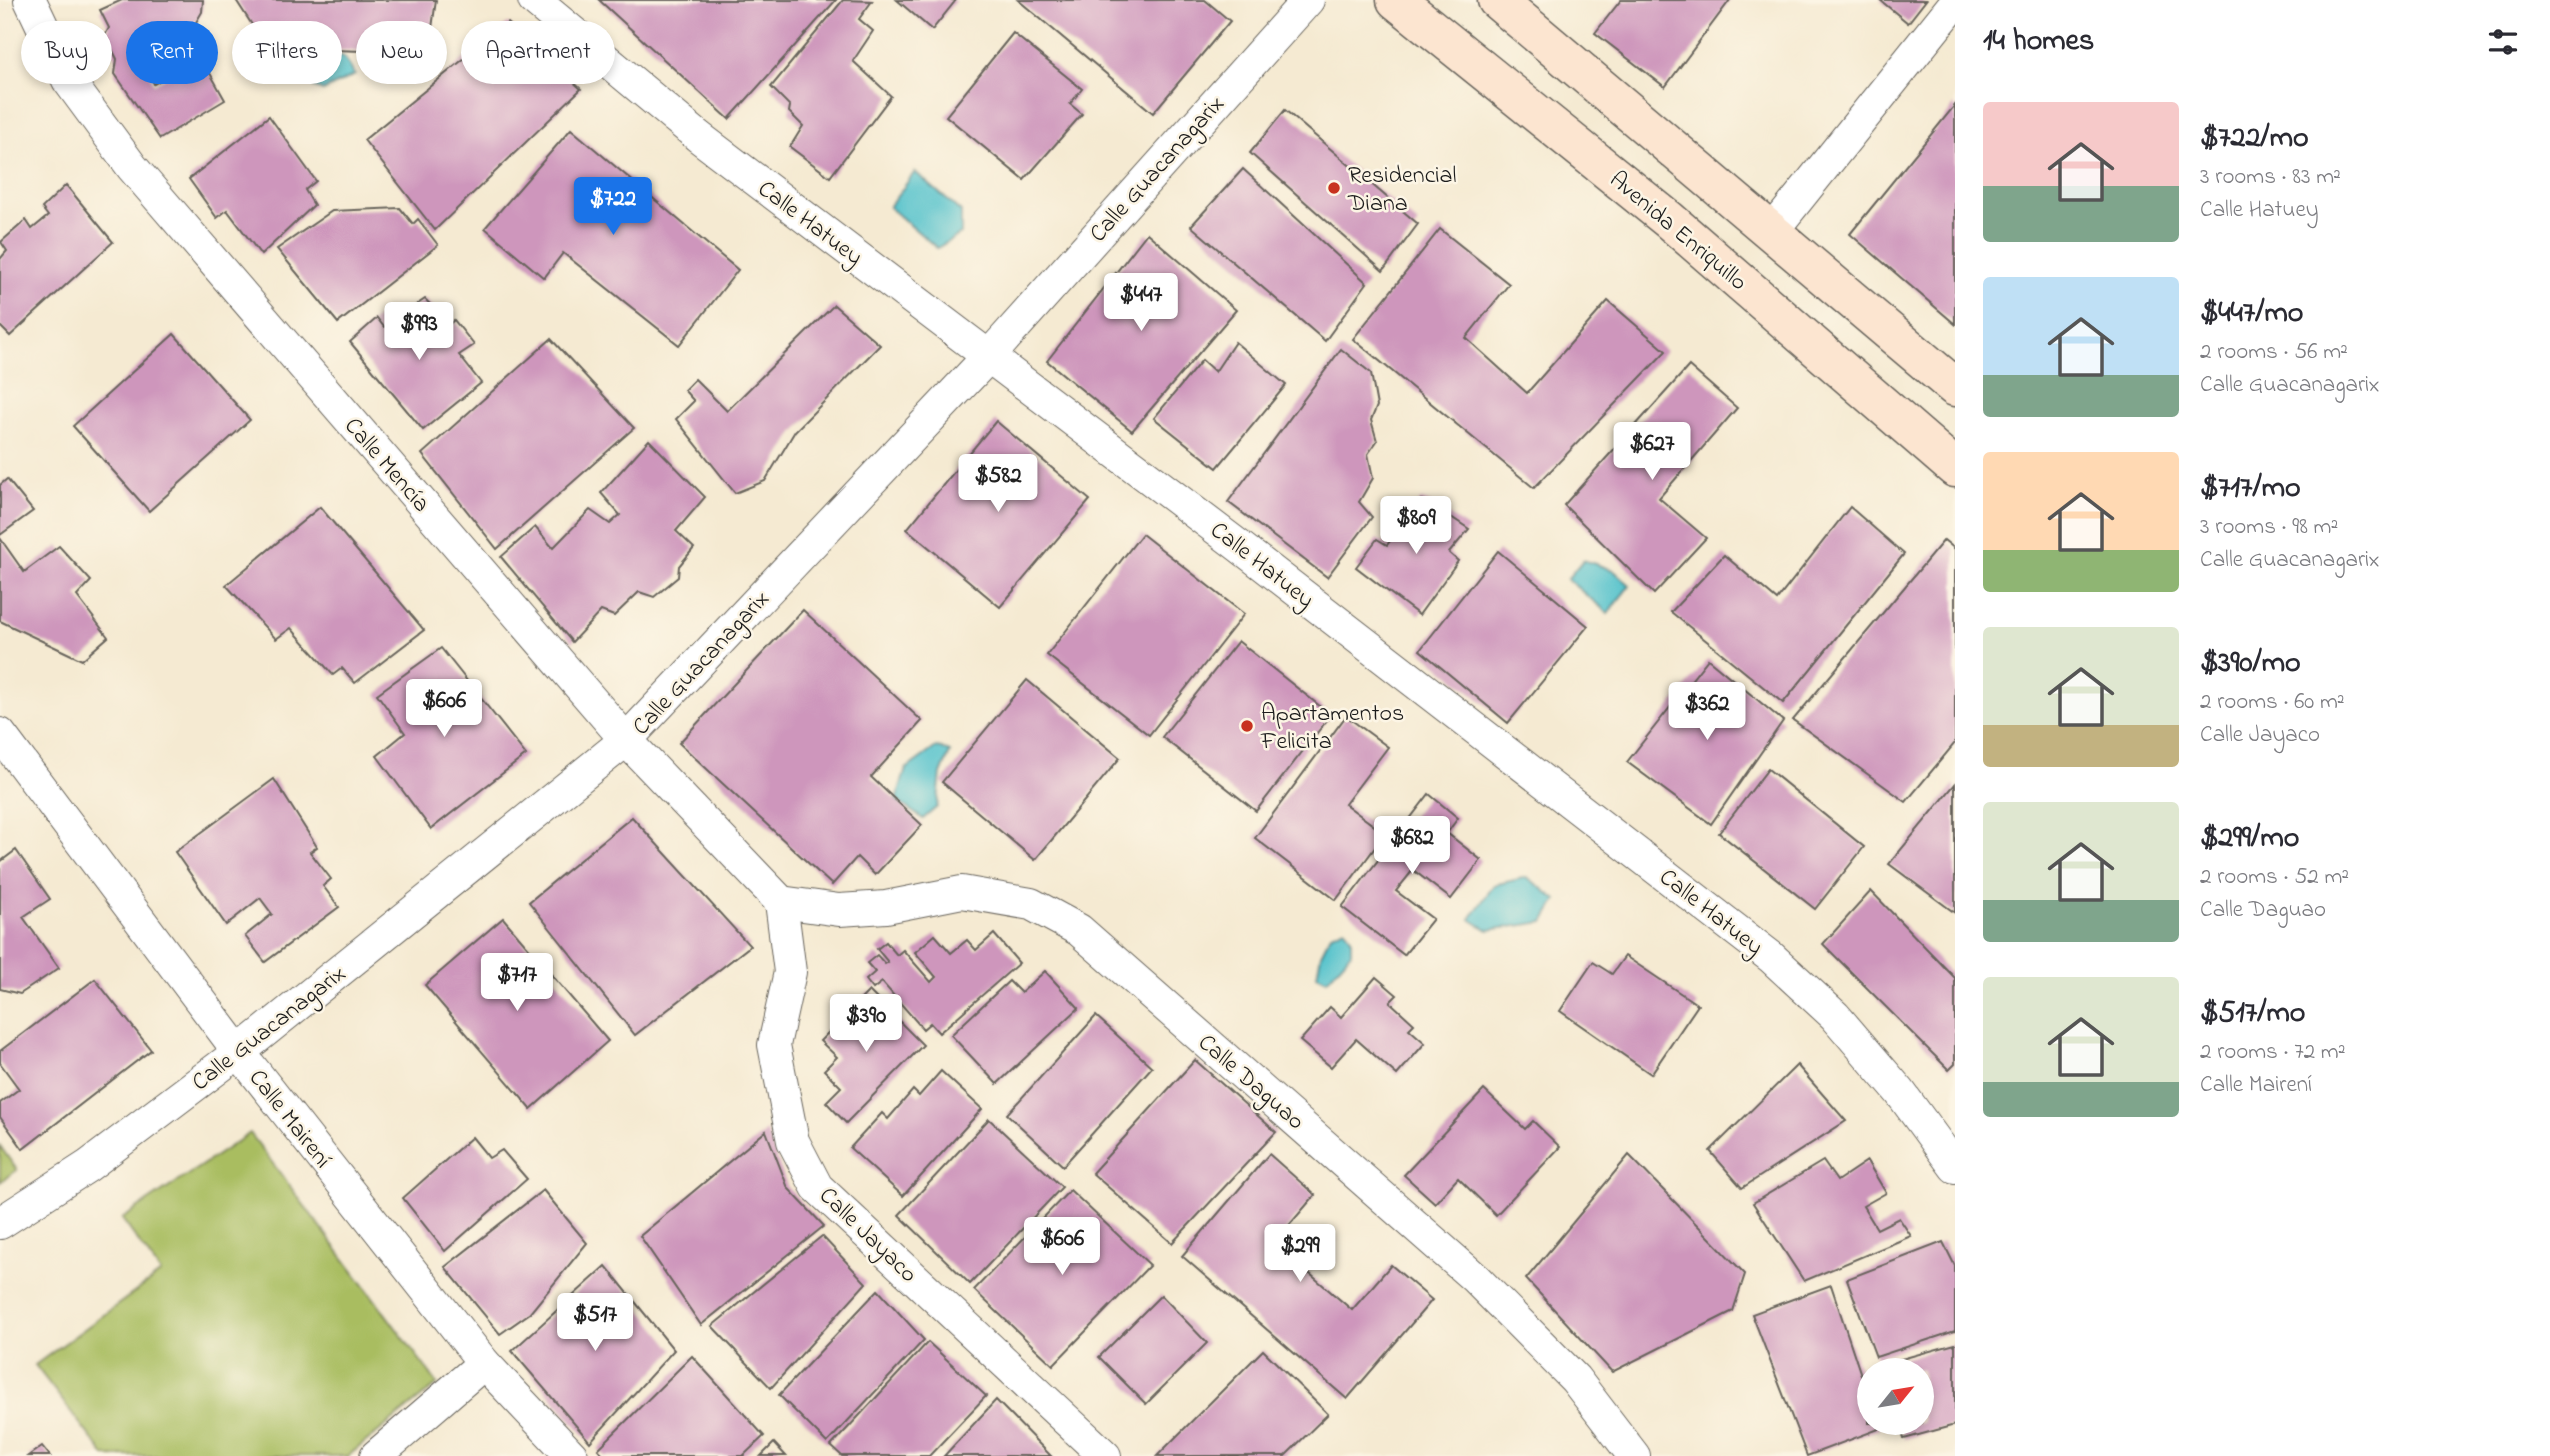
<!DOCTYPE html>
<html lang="en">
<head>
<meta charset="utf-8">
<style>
	body { margin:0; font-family:"Indie Flower",sans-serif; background:#f2f2f3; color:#2b2b33; height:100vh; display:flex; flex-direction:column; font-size:26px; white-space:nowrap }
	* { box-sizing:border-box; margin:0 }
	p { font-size:23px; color:#7c7c81 }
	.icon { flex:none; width:38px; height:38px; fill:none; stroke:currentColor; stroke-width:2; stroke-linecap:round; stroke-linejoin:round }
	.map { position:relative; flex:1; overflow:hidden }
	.details { display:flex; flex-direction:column; background:#fff; width:595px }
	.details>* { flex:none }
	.top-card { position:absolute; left:21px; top:21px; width:665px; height:63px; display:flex; gap:14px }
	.needle { width:46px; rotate:60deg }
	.fabs { position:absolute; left:1857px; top:1358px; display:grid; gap:14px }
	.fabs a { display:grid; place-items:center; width:77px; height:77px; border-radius:50%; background:#fff; box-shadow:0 4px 10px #0003; font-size:35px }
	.price { position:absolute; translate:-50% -60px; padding:0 16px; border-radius:7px; background:#fff; color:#222; font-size:23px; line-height:46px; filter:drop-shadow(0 2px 4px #0008) }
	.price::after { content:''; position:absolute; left:50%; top:42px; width:21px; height:16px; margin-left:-10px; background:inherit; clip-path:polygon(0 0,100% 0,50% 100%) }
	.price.active { background:#1a73e8; color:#fff }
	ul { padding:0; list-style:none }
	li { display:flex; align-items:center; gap:21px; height:175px; padding:0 28px }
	li span { display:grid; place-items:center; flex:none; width:196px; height:140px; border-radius:7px; color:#555 }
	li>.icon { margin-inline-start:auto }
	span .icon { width:84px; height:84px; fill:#fffc; stroke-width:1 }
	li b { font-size:30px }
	h2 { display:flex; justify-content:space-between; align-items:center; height:84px; padding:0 28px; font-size:30px }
	.chip { padding:0 24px; border-radius:32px; background:#fff; box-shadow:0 4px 10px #0003; font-size:24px; line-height:63px }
	.chip.active { background:#1a73e8; color:#fff }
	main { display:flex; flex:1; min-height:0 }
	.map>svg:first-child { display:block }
	.green { fill:#a9bd61; stroke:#626c3e; stroke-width:2 }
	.water { fill:#55c2cc; stroke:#386f74; stroke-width:2 }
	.building { fill:#ce96bc }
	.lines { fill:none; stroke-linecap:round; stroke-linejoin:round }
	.street-casing { stroke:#68645c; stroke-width:34 }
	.secondary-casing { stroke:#68645c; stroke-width:41 }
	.street { stroke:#fff; stroke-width:32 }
	.secondary { stroke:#fce5d0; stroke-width:38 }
	.poi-dot { fill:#c8321e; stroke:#fcf5e5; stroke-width:2.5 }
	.labels { text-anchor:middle; stroke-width:5; stroke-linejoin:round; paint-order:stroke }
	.street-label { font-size:24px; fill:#1c1c1c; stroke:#fcf5e5 }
	.poi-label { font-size:24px; fill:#1c1c1c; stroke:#fcf5e5; text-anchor:start }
</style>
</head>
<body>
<main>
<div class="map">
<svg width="1955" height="1456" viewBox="0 0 1955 1456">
	<rect width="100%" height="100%" fill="#fcf5e5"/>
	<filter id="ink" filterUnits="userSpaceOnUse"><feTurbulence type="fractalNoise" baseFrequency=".0143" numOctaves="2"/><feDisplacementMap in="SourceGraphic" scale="14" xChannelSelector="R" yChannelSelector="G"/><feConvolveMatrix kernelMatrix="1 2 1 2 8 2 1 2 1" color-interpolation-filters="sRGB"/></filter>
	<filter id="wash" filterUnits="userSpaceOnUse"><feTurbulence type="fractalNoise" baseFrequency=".00686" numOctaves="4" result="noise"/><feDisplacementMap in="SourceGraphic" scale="28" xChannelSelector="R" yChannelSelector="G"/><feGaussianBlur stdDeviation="1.57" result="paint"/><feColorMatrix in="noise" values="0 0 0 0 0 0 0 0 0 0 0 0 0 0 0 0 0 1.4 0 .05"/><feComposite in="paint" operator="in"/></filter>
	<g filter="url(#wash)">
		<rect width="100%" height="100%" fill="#f5ead2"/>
		<g class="green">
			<path d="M250 1133 438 1384 348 1456H105L35 1365 161 1273 122 1219Z"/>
			<path d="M0 1146 17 1170 0 1182Z"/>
		</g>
		<g class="water">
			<path d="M325 50 344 57 355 75 323 91 315 88 305 78 308 65Z"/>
			<path d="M915 172 961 212V234L937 248 889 207Z"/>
			<path d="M1583 560 1613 570 1630 585 1608 613 1567 579Z"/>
			<path d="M936 747 950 752 941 774 937 807 923 819 896 800 906 769Z"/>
			<path d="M1527 877 1557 900 1544 922 1488 930 1470 919 1494 885Z"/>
			<path d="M1345 928 1351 938V953L1327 980 1317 975 1321 954 1331 934Z"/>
		</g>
		<g id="blocks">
			<g class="building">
				<path d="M122 0H203L202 12 188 36 143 59 154 84 201 57 225 100 160 139 115 74 117 59 105 35 109 28 100 10Z"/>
				<path d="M236 0H436L432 28 386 76 363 51 306 49 285 76Z"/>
				<path d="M599 0H836L729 119Z"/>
				<path d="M843 0 872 1 859 19 873 31 853 61 891 96 830 177 790 147 803 126 789 112 790 106 771 87Z"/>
				<path d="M897 0H956L932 30Z"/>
				<path d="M1018 0H1205L1230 21 1153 113Z"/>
				<path d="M1621 0H1730L1665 87 1595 33Z"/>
				<path d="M1880 0H1926L1908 23Z"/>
				<path d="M508 23 581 89 435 230 364 140Z"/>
				<path d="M1013 33 1082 89 1070 104 1082 114 1024 180 946 116Z"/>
				<path d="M1955 105V324L1850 234Z"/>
				<path d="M1285 110 1418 224 1383 271 1250 153Z"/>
				<path d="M269 116 316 181 305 190 314 205 261 255 227 210 217 218 189 179Z"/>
				<path d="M571 129 738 270 679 345 563 253 544 278 485 228Z"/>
				<path d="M1243 169 1367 283 1325 341 1191 226Z"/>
				<path d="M66 185 113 242 10 336 0 326V259L7 251 1 242 26 220 32 229 48 216 42 208Z"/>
				<path d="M400 208 413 224 418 219 438 245 338 323 277 249 332 211Z"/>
				<path d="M1440 229 1509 284 1466 338 1527 393 1608 301 1666 351 1534 488 1353 339Z"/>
				<path d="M1147 233 1236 310 1132 431 1047 361Z"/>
				<path d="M425 299 442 317 434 325 440 332 454 320 474 345 459 355 481 383 423 430 350 342 377 318 384 327Z"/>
				<path d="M834 305 880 345 795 431 765 481 735 493 676 419 694 401 684 390 695 379 727 411Z"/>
				<path d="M174 334 250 420 149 511 73 426Z"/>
				<path d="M551 339 634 428 497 549 422 454Z"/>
				<path d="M1235 342 1286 385 1217 468 1154 418 1202 360 1215 372Z"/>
				<path d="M1341 349 1371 373 1377 406 1371 420 1377 441 1368 454 1373 478 1359 502 1372 517 1327 577 1228 502Z"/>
				<path d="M1689 366 1737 408 1659 498 1706 538 1654 594 1564 505Z"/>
				<path d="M996 421 1090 500 1000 607 907 529Z"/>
				<path d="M649 440 705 497 676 531 694 548 679 566 678 577 654 597 639 592 614 616 601 611 572 642 501 557 535 527 553 548 590 510 610 524 620 515 601 493Z"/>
				<path d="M7 479 33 511 0 535V485Z"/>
				<path d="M1421 500 1430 503 1469 529 1449 553 1458 561 1419 615 1356 567 1377 539 1387 545Z"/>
				<path d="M320 507 424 630 355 683 342 668 333 675 291 628 276 639 226 585Z"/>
				<path d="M1850 507 1904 554 1783 703 1671 612 1724 555 1777 600Z"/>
				<path d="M1142 534 1244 614 1149 735 1047 655Z"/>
				<path d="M0 538 24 572 59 546 91 581 77 596 108 637 82 660 0 621Z"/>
				<path d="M1944 540 1955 549V743L1906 802 1793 720Z"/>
				<path d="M1498 551 1588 626 1508 723 1420 650Z"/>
				<path d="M803 610 922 721 871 777 922 825 875 875 857 857 832 885 679 743Z"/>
				<path d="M1238 641 1331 715 1256 811 1162 737Z"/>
				<path d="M441 648 526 755 431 829 377 756 405 733 377 694Z"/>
				<path d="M1708 659 1783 721 1711 824 1627 762Z"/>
				<path d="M1027 680 1120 758 1035 860 942 782Z"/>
				<path d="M1346 716 1388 747 1345 804 1385 834 1336 900 1255 838Z"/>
				<path d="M1768 769 1864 847 1815 909 1719 833Z"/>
				<path d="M274 779 317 847 310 852 331 879 323 886 339 907 265 962 245 936 272 914 260 898 226 925 175 852Z"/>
				<path d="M1955 784V913L1889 864Z"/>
				<path d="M1429 794 1458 818 1447 833 1481 860 1451 899 1413 870 1396 891 1433 919 1404 955 1342 907Z"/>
				<path d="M632 817 750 946 635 1035 529 902Z"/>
				<path d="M16 850 50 899 23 917 59 968 20 994 0 989V862Z"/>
				<path d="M1871 891 1955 978V1064L1949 1070 1823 944Z"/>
				<path d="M503 918 608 1041 531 1109 425 985Z"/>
				<path d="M994 934 1019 963 939 1033 930 1023 923 1029 882 982 873 989 866 980 875 972 867 963 877 955 885 964 888 962 877 949 886 942 897 955 903 950 931 982 936 977 915 952 935 935 951 953 967 940 976 950Z"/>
				<path d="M1625 956 1698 1005 1651 1074 1560 1011 1593 962 1612 974Z"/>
				<path d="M1045 971 1079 1008 997 1084 951 1035 1009 981 1021 993Z"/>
				<path d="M1376 977 1397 995 1390 1002 1414 1024 1409 1029 1425 1043 1397 1075 1356 1039 1331 1067 1300 1041 1330 1007 1341 1017Z"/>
				<path d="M95 979 151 1050 23 1149 0 1117V1103L19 1089 0 1063V1051Z"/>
				<path d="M869 991 923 1045 846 1123 826 1102 841 1087 824 1070 837 1057 820 1041Z"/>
				<path d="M1096 1016 1152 1067 1063 1166 1007 1114Z"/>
				<path d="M1195 1060 1276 1132 1172 1243 1092 1173Z"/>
				<path d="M1797 1065 1846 1121 1742 1188 1710 1151Z"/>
				<path d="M941 1071 982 1109 903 1196 850 1148 882 1113 888 1119 913 1090 919 1096Z"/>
				<path d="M1484 1090 1525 1129 1533 1121 1560 1147 1496 1215 1458 1178 1435 1203 1404 1175Z"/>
				<path d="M989 1119 1062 1187 970 1284 899 1215Z"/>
				<path d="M766 1131 788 1188 824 1226 701 1325 640 1236Z"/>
				<path d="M472 1137 489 1158 502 1150 527 1179 445 1251 403 1198Z"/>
				<path d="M1269 1154 1315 1195 1274 1243 1352 1310 1391 1265 1432 1300 1347 1399 1182 1256Z"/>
				<path d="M1629 1155 1745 1274 1733 1311 1612 1372 1526 1279Z"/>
				<path d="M1823 1161 1837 1181 1867 1161 1886 1193 1863 1206 1877 1229 1899 1218 1911 1236 1804 1281 1753 1203Z"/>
				<path d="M543 1190 587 1243 530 1313 500 1334 445 1267Z"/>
				<path d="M1070 1190 1150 1265 1053 1365 974 1290Z"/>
				<path d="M822 1236 866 1283 771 1388 712 1326Z"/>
				<path d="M1943 1242 1955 1266V1331L1876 1357 1847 1279Z"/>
				<path d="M606 1266 674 1350 590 1442 512 1351Z"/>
				<path d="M1831 1285 1869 1399V1423H1877L1879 1429 1807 1456 1752 1314Z"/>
				<path d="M878 1290 924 1340 827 1443 779 1395Z"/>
				<path d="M1161 1295 1207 1343 1146 1404 1099 1357Z"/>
				<path d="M928 1342 986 1396 929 1456H842L831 1446Z"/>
				<path d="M1955 1344V1425L1904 1439 1899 1423H1922V1370H1881L1880 1365Z"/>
				<path d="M1263 1350 1328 1414 1285 1456H1157Z"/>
				<path d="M692 1356 764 1436 743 1456H605L598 1449Z"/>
				<path d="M996 1400 1051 1456H944Z"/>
				<path d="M774 1443 786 1456H761Z"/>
				<path d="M42 1446 50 1456H28Z"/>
			</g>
		</g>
	</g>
	<g filter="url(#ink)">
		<use href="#blocks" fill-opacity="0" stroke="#68645c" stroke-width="2"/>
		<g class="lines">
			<defs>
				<g id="street">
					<path d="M30 0 68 80 132 167 626 740 781 902"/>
					<path d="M534 0 699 137 1239 546 1771 957 1835 1016 1900 1092 1955 1167"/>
					<path d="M1773 230 1955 3"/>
					<path d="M0 734 239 1052 484 1363 572 1456"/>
					<path d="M781 902 839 910 886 907 962 892 1031 904 1079 930 1475 1278 1575 1379 1634 1456"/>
					<path d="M781 902 790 972 774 1045 793 1141 817 1187 1105 1456"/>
					<path d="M0 1223 88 1166 239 1052 626 740 989 356 1308 0"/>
					<path d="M376 1456 484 1363"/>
				</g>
				<g id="secondary">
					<path d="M1396 0 1669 220 1955 468"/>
					<path d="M1497 0 1955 387"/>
				</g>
			</defs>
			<use href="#street" class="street-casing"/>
			<use href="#secondary" class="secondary-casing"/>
			<use href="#street" class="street"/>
			<use href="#secondary" class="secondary"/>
		</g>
	</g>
	<g class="poi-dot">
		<circle cx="1334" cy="188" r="7"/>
		<circle cx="1247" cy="726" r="7"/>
	</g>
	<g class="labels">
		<g class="street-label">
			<text transform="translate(1156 168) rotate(-48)" y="8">Calle Guacanagarix</text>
			<text transform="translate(811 222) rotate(37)" y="8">Calle Hatuey</text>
			<text transform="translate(1679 230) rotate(40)" y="8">Avenida Enriquillo</text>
			<text transform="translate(388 464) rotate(49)" y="8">Calle Mencía</text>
			<text transform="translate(1263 564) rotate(38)" y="8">Calle Hatuey</text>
			<text transform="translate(700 662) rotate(-47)" y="8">Calle Guacanagarix</text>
			<text transform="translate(1712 911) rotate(38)" y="8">Calle Hatuey</text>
			<text transform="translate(268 1027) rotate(-38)" y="8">Calle Guacanagarix</text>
			<text transform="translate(1252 1081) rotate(41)" y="8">Calle Daguao</text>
			<text transform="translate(291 1118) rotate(52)" y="8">Calle Mairení</text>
			<text transform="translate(869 1234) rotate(44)" y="8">Calle Jayaco</text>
		</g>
		<g class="poi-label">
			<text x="1348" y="182">Residencial<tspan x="1348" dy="28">Diana</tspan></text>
			<text x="1261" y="720">Apartamentos<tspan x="1261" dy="28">Felicita</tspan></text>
		</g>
	</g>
</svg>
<div class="fabs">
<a><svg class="needle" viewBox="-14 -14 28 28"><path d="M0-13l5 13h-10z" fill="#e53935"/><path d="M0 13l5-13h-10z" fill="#7c7c81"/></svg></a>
</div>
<b class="price active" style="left:613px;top:237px">$722</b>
<b class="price" style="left:1141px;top:333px">$447</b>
<b class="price" style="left:419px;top:362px">$993</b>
<b class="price" style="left:1652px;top:482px">$627</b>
<b class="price" style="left:998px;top:514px">$582</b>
<b class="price" style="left:1416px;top:556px">$809</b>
<b class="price" style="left:444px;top:739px">$606</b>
<b class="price" style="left:1707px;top:742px">$362</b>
<b class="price" style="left:1412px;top:876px">$682</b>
<b class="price" style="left:517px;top:1013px">$717</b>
<b class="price" style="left:866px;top:1054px">$390</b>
<b class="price" style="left:1062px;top:1277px">$606</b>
<b class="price" style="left:1300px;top:1284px">$299</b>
<b class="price" style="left:595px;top:1353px">$517</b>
<div class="top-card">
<a class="chip">Buy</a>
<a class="chip active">Rent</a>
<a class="chip">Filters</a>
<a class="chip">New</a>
<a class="chip">Apartment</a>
</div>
</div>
<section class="details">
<h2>14 homes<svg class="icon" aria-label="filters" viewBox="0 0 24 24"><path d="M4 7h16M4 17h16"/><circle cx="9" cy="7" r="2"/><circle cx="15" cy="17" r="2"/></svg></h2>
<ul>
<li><span style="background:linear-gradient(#f6c9c9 60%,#7fa58c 0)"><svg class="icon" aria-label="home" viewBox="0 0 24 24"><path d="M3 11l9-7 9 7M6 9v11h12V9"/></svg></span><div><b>$722/mo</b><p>3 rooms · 83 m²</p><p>Calle Hatuey</p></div></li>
<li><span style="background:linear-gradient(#bfe0f5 70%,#7fa58c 0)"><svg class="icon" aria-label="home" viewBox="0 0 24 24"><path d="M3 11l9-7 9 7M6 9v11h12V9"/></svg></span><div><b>$447/mo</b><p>2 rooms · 56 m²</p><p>Calle Guacanagarix</p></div></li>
<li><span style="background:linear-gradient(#ffd9b3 70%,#8fb573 0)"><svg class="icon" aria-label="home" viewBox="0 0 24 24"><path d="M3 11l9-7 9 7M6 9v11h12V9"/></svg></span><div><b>$717/mo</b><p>3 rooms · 98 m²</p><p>Calle Guacanagarix</p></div></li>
<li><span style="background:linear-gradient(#dfe7d0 70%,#c2b280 0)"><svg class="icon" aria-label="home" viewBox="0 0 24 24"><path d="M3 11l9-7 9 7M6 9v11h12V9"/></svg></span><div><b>$390/mo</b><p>2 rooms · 60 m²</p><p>Calle Jayaco</p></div></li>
<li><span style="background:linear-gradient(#dfe7d0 70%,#7fa58c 0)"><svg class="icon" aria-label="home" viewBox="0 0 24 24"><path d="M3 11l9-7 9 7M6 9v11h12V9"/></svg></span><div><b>$299/mo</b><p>2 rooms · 52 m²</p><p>Calle Daguao</p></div></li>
<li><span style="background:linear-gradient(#dfe7d0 75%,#7fa58c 0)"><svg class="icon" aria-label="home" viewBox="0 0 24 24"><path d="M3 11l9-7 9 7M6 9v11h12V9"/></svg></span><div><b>$517/mo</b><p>2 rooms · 72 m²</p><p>Calle Mairení</p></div></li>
</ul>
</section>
</main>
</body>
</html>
